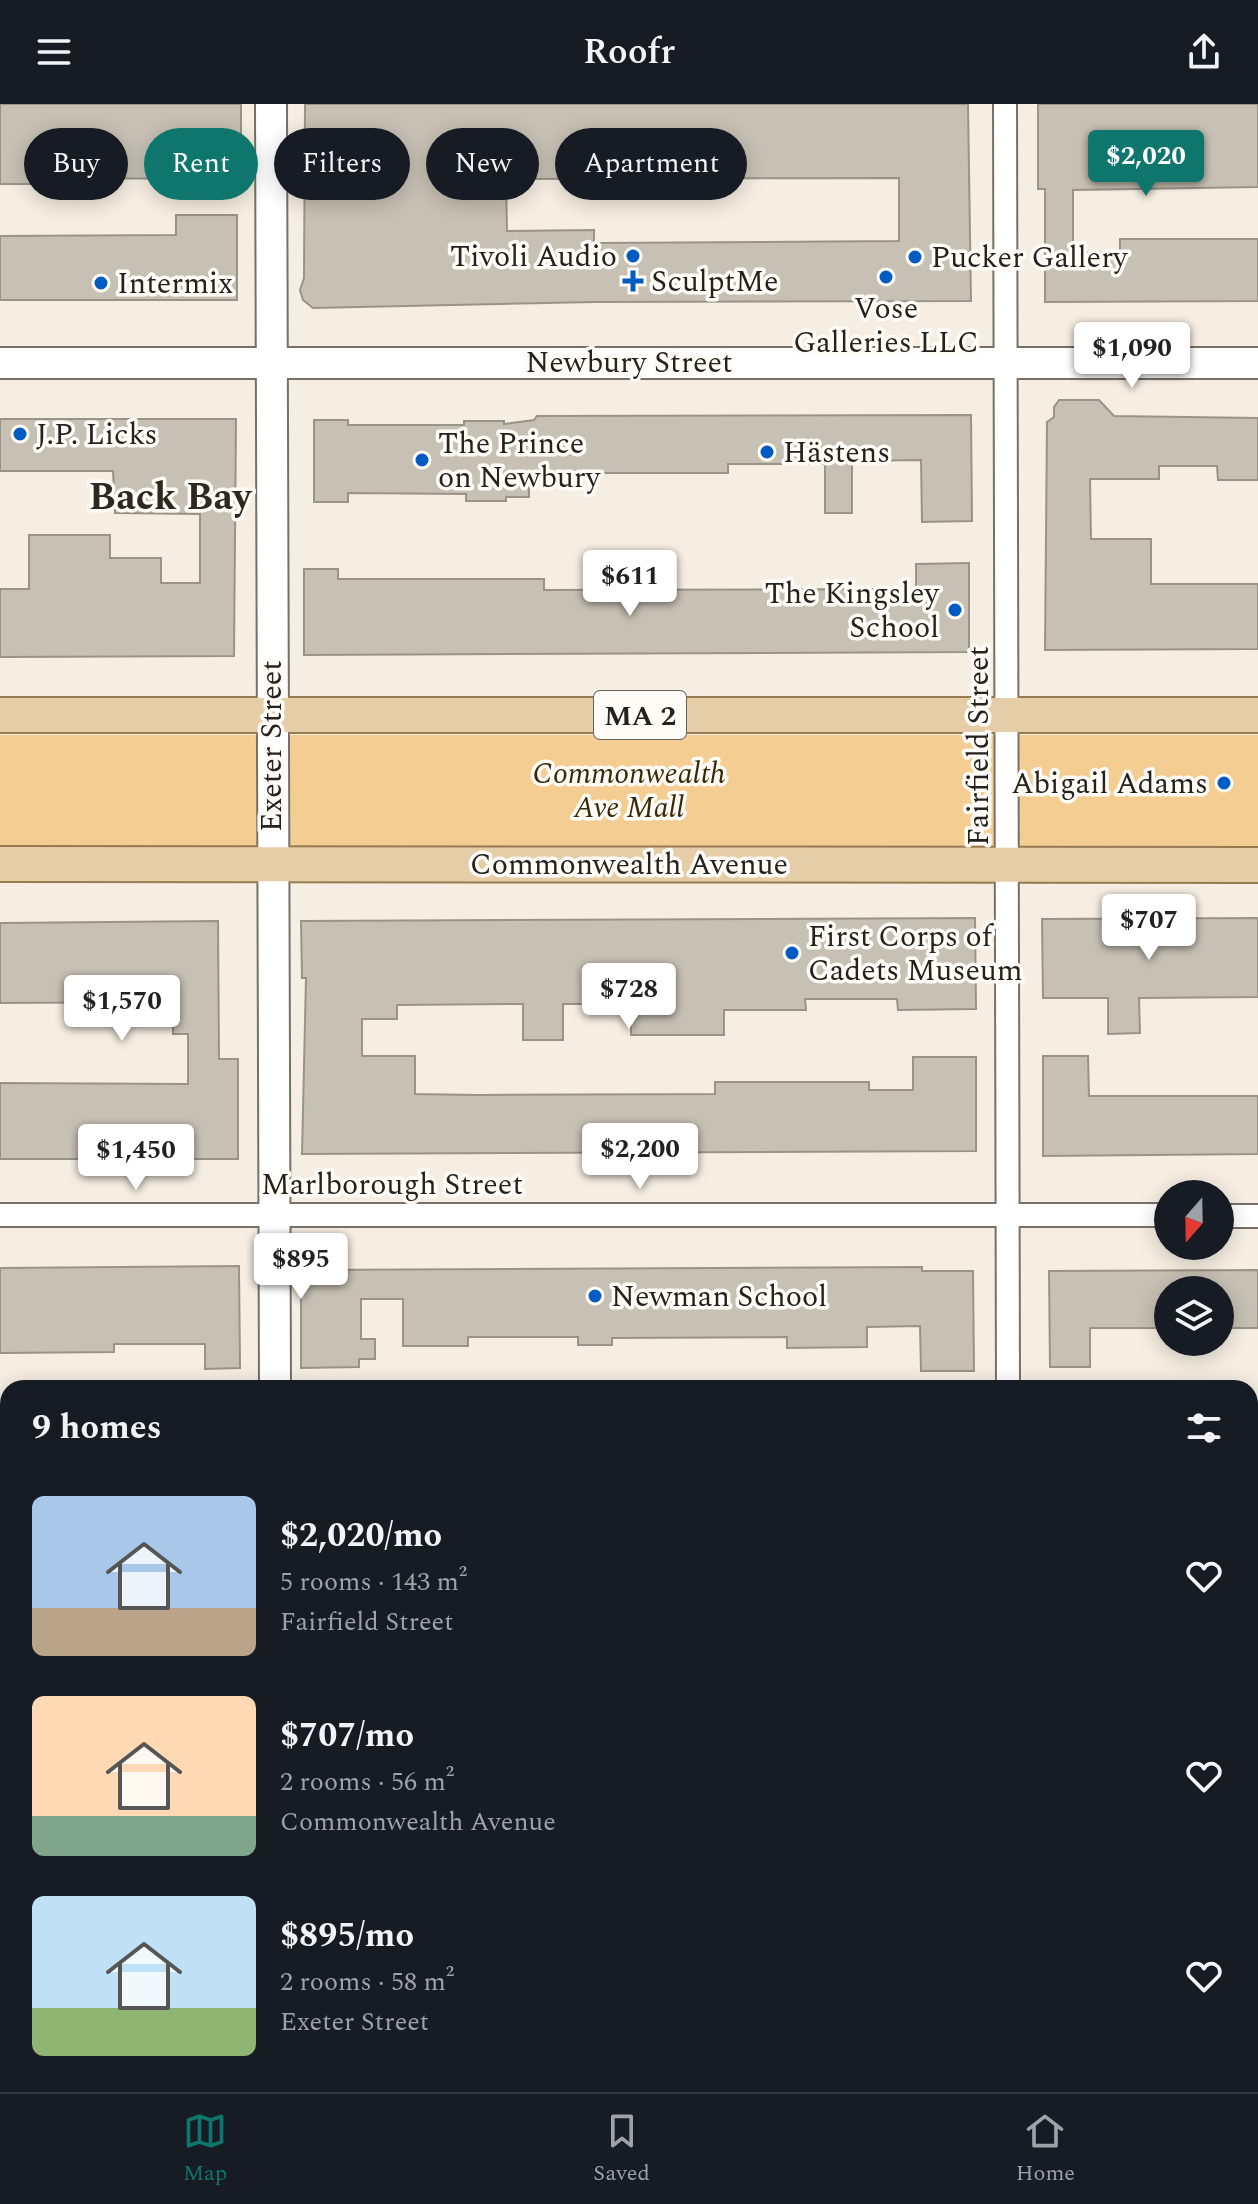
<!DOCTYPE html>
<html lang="en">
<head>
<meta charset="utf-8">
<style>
	body { margin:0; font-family:Spectral,serif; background:#20242c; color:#f1f3f6; height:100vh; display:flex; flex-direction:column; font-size:30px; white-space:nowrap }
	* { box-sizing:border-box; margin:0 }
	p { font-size:26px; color:#9ea1a6 }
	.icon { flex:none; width:44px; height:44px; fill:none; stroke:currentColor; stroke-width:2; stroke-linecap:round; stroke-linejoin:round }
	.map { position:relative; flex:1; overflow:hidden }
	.sheet { position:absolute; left:0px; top:1276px; width:1258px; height:712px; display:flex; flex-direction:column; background:#171b24; border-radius:24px 24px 0 0; box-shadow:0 4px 20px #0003 }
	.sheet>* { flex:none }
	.guide { position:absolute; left:24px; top:24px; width:800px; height:72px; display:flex; gap:16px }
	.needle { width:52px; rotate:200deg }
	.buttons { position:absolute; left:1154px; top:1076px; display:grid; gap:16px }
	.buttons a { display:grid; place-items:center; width:80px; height:80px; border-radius:50%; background:#171b24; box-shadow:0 4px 20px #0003; font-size:40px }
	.price { position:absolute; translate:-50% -68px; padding:0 18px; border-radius:8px; background:#fff; color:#222; font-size:26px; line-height:52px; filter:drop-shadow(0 2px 4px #0008) }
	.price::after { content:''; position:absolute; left:50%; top:48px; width:24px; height:18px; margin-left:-12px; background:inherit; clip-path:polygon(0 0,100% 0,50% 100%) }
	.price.on { background:#0f766e; color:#fff }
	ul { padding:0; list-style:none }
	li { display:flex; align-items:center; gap:24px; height:200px; padding:0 32px }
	li span { display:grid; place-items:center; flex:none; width:224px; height:160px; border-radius:12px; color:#555 }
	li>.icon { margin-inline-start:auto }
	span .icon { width:96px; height:96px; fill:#fffc; stroke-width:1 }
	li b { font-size:34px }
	h2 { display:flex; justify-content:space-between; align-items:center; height:96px; padding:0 32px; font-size:34px }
	.pill { padding:0 28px; border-radius:36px; background:#171b24; box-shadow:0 4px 20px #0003; font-size:28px; line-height:72px }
	.pill.on { background:#0f766e; color:#fff }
	header { display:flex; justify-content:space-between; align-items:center; height:104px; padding:0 32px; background:#171b24; font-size:36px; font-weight:600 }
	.menu { display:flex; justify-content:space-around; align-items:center; height:112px; border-top:2px solid #363941; background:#171b24; font-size:22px; color:#9ea1a6 }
	.menu a { display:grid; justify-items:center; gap:4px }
	.menu .on { color:#0f766e }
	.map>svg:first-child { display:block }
	.green { fill:#f4cd93 }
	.water { fill:#daab62 }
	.building { fill:#c7c0b4; stroke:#9a9388; stroke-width:2; fill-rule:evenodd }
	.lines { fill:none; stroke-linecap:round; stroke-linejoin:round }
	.minor-casing { stroke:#777066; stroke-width:26 }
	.secondary-casing { stroke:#777066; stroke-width:34 }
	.primary-casing { stroke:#967b51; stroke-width:38 }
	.motorway-casing { stroke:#967b51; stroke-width:44 }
	.minor { stroke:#fff; stroke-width:22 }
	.secondary { stroke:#fff; stroke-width:30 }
	.primary { stroke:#e5cda7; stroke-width:34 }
	.motorway { stroke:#d3ab6d; stroke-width:40 }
	.poi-dot { fill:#005bc3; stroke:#fffcf7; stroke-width:3 }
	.labels { text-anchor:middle; stroke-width:7; stroke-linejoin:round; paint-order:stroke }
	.shield { fill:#fffcf7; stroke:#66635f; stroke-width:2 }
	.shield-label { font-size:28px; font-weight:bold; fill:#25221e }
	.poi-label { font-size:30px; fill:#25221e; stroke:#fffcf7; text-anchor:start }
	.street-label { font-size:30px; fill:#25221e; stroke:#fffcf7 }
	.park-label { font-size:30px; font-style:italic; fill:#3b2806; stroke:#fffcf7 }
	.district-label { font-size:38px; font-weight:bold; fill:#2e281f; stroke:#fffcf7 }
</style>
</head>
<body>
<header><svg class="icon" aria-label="menu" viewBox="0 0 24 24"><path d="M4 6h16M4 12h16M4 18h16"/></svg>Roofr<svg class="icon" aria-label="share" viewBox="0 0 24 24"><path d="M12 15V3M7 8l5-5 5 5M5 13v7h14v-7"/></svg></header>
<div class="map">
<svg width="1258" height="1988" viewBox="0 0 1258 1988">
	<rect width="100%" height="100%" fill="#f6eee2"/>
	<g class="green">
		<rect x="0" y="631" width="1258" height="111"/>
		<path d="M1250 1790H1258V1988H0V1798L8 1800V1980H1250Z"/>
	</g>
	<path class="water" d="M142 1980H1133L1131 1988H146Z"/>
	<g class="building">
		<path d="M0 0H241V75L31 74V80H0Z"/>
		<path d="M305 0H968L971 197 595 198 313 204 303 196 300 186 304 174ZM899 74V137L594 139V126L507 127 506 75Z"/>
		<path d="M1038 0H1258V83L1073 86V149L1120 148V135H1258V197L1045 198V85H1038Z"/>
		<path d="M176 111H237V196H0V132L176 131Z"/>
		<path d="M1059 296H1099L1114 312 1258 314V376H1218L1217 362H1159V375H1090L1091 435H1151V480H1258V545L1045 546 1047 318 1054 313V303Z"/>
		<path d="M971 311 972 417 922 418 921 356 852 357V409H825V360H728V369H529V393H506V397H466V390L348 389V398H314V316H348V321H464V317H504V320L534 316 537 312Z"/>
		<path d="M0 315H236L234 552 0 553V485H29V431H110V454H161V479H200V410L115 409 113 367H0Z"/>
		<path d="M969 459V548L304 551V465H338V475H544V486L916 485V460Z"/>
		<path d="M975 814 976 905 898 906 897 895H805L806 906H724V931H631V900H563V936H523V900L397 901V915H362V952H415V990L478 991 715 990V978H869V986H913V953H976V1047L302 1050 306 874H302L301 817Z"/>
		<path d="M1258 814V893L1139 894 1140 929 1108 930V894H1043L1042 815Z"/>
		<path d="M218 817 219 955H238V1055H0V979L188 980V930H173V898L0 899V819Z"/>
		<path d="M1043 952H1088L1089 992H1258V1050L1043 1052Z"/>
		<path d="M239 1162 240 1264 205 1265V1240H114V1248L0 1249V1164Z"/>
		<path d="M922 1163V1167H973L974 1267H921L920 1222 867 1223V1243L787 1244V1233L612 1234V1241H578V1233H468V1242H403V1195H361V1235H375V1255H359V1263L301 1264V1166Z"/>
		<path d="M1258 1166V1224H1220V1186H1168V1224H1090V1263H1050L1049 1167Z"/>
	</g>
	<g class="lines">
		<defs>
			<g id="minor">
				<path d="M1005 0 1008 1284"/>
				<path d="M0 1111H1168"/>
				<path d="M1220 1112H1258"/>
			</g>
			<g id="secondary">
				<path d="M271 0 275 1284"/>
				<path d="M0 259H1258"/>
			</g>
			<g id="primary">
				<path d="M0 611H1258"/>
				<path d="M0 760 1258 761"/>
				<path d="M0 1448H8"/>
				<path d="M1250 1449H1258"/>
			</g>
			<g id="motorway">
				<path d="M0 1725H8"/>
				<path d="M1250 1726H1258"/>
				<path d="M0 1767H8"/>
				<path d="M1250 1767H1258"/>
			</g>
		</defs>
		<use href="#minor" class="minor-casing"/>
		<use href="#secondary" class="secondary-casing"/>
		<use href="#primary" class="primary-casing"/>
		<use href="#motorway" class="motorway-casing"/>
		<use href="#minor" class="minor"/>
		<use href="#secondary" class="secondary"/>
		<use href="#primary" class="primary"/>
		<use href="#motorway" class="motorway"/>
	</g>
	<g class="poi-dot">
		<circle cx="633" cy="152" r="8"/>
		<circle cx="915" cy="153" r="8"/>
		<circle cx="886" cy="173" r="8"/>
		<path d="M629 165h8v8h8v8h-8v8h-8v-8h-8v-8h8z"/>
		<circle cx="101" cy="179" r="8"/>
		<circle cx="20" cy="330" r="8"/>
		<circle cx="767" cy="348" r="8"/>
		<circle cx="422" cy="356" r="8"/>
		<circle cx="955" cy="506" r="8"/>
		<circle cx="1224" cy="679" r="8"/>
		<circle cx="792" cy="849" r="8"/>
		<circle cx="595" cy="1192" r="8"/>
	</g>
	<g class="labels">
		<rect class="shield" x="594" y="587" width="92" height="48" rx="6"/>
		<g class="shield-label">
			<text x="640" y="621">MA 2</text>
		</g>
		<g class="poi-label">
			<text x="617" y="162" text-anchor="end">Tivoli Audio</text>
			<text x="931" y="163">Pucker Gallery</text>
			<text x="651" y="187">SculptMe</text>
			<text x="117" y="189">Intermix</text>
			<text x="886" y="214" text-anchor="middle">Vose<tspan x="886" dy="34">Galleries LLC</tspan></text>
			<text x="36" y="340">J.P. Licks</text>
			<text x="438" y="349">The Prince<tspan x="438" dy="34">on Newbury</tspan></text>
			<text x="783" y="358">Hästens</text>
			<text x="939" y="499" text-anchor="end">The Kingsley<tspan x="939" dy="34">School</tspan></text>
			<text x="1208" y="689" text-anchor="end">Abigail Adams</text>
			<text x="808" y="842">First Corps of<tspan x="808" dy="34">Cadets Museum</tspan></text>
			<text x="611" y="1202">Newman School</text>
		</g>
		<g class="street-label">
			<text x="629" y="268">Newbury Street</text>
			<text transform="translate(271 642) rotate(-90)" y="10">Exeter Street</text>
			<text transform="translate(978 642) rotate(-90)" y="10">Fairfield Street</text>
			<text x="629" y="770">Commonwealth Avenue</text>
			<text x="392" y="1090">Marlborough Street</text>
		</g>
		<g class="park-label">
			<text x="629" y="679">Commonwealth<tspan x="629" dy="34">Ave Mall</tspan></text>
		</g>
		<g class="district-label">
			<text x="170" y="405">Back Bay</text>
		</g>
	</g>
</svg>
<div class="buttons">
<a><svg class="needle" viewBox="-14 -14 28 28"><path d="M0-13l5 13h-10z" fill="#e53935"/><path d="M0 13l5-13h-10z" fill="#9ea1a6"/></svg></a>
<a><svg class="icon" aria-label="layers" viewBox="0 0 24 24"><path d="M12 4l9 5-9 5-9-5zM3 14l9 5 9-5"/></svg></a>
</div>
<b class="price on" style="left:1146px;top:94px">$2,020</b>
<b class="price" style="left:1132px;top:286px">$1,090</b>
<b class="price" style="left:630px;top:514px">$611</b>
<b class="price" style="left:1149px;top:858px">$707</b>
<b class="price" style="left:629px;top:927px">$728</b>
<b class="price" style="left:122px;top:939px">$1,570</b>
<b class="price" style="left:640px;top:1087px">$2,200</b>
<b class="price" style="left:136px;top:1088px">$1,450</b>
<b class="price" style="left:301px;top:1197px">$895</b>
<div class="guide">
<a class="pill">Buy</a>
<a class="pill on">Rent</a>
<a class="pill">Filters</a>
<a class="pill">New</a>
<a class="pill">Apartment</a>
</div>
<section class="sheet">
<h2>9 homes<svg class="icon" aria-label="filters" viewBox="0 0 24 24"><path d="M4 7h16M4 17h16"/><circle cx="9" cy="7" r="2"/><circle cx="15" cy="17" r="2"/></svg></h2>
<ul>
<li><span style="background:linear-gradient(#a9c7e8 70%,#b9a48a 0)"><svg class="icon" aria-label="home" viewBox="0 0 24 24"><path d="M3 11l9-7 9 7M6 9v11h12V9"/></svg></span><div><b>$2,020/mo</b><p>5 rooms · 143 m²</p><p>Fairfield Street</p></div><svg class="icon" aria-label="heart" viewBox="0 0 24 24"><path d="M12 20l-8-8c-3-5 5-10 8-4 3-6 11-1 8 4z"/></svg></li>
<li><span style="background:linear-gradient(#ffd9b3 75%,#7fa58c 0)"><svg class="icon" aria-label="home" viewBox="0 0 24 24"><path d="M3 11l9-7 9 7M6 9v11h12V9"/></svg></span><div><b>$707/mo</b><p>2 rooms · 56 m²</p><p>Commonwealth Avenue</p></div><svg class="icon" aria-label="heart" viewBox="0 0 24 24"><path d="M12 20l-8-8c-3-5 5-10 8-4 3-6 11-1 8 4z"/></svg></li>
<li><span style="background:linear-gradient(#bfe0f5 70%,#8fb573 0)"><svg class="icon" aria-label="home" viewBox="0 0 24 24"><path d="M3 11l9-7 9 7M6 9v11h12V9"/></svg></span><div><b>$895/mo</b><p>2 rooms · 58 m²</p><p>Exeter Street</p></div><svg class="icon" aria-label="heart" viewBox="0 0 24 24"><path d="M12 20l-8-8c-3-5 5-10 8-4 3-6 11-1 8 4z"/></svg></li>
</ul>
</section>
</div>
<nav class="menu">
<a class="on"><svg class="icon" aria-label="map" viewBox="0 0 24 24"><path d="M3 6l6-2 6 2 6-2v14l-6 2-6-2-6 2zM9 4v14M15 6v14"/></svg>Map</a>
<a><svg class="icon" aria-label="saved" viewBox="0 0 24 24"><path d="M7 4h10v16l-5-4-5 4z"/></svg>Saved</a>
<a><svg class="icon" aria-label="home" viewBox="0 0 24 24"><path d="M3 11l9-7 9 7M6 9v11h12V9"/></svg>Home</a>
</nav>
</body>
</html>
